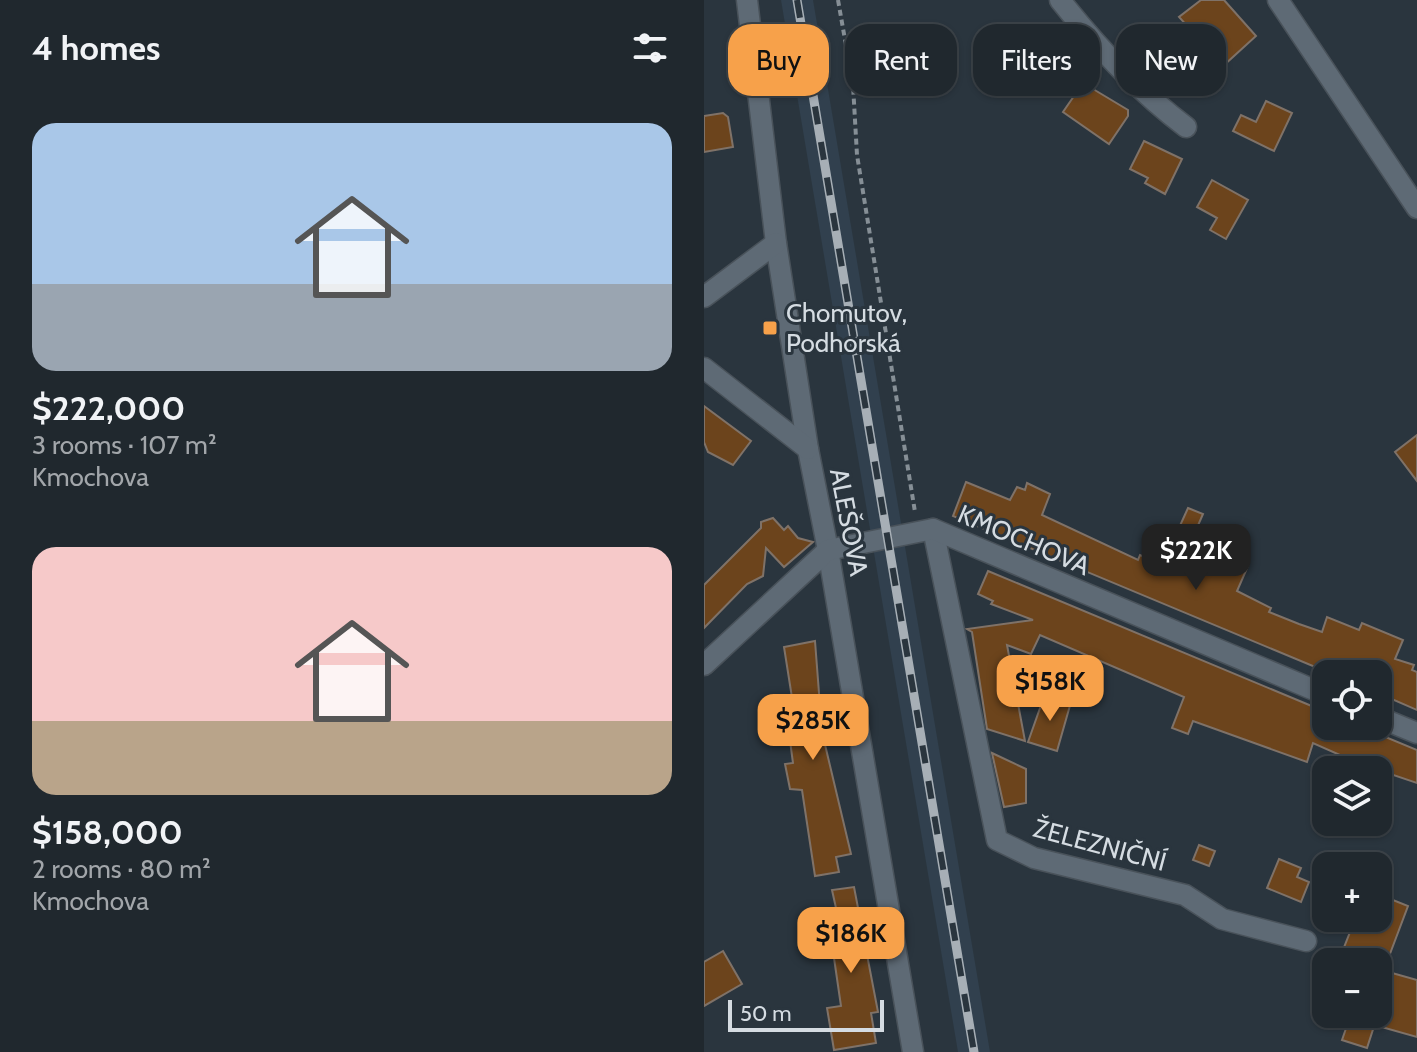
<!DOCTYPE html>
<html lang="en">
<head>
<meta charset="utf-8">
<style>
	body { margin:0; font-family:Cabin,sans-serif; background:#2d343a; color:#f1f3f6; height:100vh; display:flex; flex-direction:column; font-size:30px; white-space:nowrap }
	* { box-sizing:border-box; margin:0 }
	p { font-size:26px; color:#a2a6aa }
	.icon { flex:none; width:44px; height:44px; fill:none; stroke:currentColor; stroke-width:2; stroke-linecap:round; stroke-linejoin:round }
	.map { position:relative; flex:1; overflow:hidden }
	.side { display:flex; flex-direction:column; background:#20282e; width:704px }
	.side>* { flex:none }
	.banner { position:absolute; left:24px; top:24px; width:568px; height:72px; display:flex; gap:16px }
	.tools { position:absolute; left:608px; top:660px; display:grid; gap:16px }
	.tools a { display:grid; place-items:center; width:80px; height:80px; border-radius:16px; background:#20282e; box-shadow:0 2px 6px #0004,0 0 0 2px #3d444a; font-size:40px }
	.scale { position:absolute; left:24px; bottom:20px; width:156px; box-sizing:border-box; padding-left:8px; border:4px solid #d5dce2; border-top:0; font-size:22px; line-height:28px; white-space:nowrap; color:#d5dce2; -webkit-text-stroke:6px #2a353e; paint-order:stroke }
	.price { position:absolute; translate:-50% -68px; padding:0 18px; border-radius:16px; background:#f7a14a; color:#111; font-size:26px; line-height:52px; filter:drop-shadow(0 2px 4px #0008) }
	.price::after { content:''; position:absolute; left:50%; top:48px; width:24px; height:18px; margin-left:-12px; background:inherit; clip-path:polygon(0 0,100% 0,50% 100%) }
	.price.on { background:#222; color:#fff }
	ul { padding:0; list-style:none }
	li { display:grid; align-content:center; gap:16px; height:424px; padding:0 32px }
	li span { display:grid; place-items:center; height:248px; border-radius:24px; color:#555 }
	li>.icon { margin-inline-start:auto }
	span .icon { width:144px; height:144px; fill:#fffc; stroke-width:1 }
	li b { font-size:34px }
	h2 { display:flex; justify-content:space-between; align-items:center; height:96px; padding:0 32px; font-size:34px }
	.tag { padding:0 28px; border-radius:24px; background:#20282e; box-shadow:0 2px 6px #0004,0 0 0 2px #3d444a; font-size:28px; line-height:72px }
	.tag.on { background:#f7a14a; color:#111 }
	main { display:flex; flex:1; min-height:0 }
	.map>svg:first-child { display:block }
	.built { fill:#31404e }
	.building { fill:#6c441c; stroke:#7f7268; stroke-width:2 }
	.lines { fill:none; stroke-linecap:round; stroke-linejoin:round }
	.minor-casing { stroke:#49525a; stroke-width:23 }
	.path { stroke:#868f96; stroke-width:4; stroke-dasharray:6 4; stroke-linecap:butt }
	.minor { stroke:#5e6a75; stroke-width:20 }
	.rail-casing { stroke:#a7afb6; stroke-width:9 }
	.rail { stroke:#2a353e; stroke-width:6; stroke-dasharray:18; stroke-linecap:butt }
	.poi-dot { fill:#f7a14a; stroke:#2a353e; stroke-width:3 }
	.labels { text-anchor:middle; stroke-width:6; stroke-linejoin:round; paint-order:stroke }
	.poi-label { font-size:26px; fill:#d5dce2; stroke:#2a353e; text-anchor:start }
	.street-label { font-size:26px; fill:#d5dce2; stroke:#2a353e }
</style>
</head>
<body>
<main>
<section class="side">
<h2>4 homes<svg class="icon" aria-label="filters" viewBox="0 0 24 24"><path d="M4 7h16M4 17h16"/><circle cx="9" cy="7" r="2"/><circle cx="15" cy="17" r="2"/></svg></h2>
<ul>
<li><span style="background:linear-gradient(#a9c7e8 65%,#9aa5b1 0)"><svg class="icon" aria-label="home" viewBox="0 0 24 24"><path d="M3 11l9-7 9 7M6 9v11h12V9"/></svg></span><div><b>$222,000</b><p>3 rooms · 107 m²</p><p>Kmochova</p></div></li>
<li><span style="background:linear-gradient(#f6c9c9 70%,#b9a48a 0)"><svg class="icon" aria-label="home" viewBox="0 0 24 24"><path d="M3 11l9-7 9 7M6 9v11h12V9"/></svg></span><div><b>$158,000</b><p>2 rooms · 80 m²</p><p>Kmochova</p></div></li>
</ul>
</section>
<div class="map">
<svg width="713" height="1052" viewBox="0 0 713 1052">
	<rect width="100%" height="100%" fill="#2a353e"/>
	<path class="built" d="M77 0H109L286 1052H254Z"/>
	<g class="building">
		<path d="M497 0H520L552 36 519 66 475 17Z"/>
		<path d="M436 38 449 54 435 64 422 48Z"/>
		<path d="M379 83 424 110V116L405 144 359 112Z"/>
		<path d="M562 101 588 113 570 151 529 131 537 115 552 122Z"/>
		<path d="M19 113 24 117 29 147 0 152V116Z"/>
		<path d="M440 141 478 159 461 194 441 183 444 178 426 169Z"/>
		<path d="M508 180 544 200 522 239 506 230 513 218 493 207Z"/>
		<path d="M0 406 47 441 29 465 4 452 0 442Z"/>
		<path d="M713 435V481L691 452Z"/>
		<path d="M262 482 306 500 313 487 321 490 323 483 346 494 338 515 434 560 436 555 490 578 500 551 524 563 526 557 544 566 533 591 567 608 565 612 595 624 618 632 623 617 655 630 658 623 699 640 691 659 710 665 708 670 713 672V710L674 693V674H628L249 516Z"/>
		<path d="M484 508 499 514 489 537 474 530Z"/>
		<path d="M69 518 80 530 84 526 94 538 109 542 80 567 62 548 59 576 43 584 0 628V585L57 528V522Z"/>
		<path d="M284 571 622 712V726H655L713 750V783L654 763 609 743 603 762 489 721 484 734 468 728 480 697 336 635 327 654 303 645 321 741 283 729 268 632 263 629 329 620 287 604 289 601 274 594Z"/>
		<path d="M111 641 118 732 147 854 132 857 135 872 111 876 98 790 86 789 81 764 89 763 82 711 89 704 80 647Z"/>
		<path d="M341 694 367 702 353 751 324 742Z"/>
		<path d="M288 753 322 769V803L300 807Z"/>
		<path d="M495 845 511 851 505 866 489 860Z"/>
		<path d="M575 859 597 868 593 877 605 882 597 902 563 888Z"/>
		<path d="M150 887 174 1012 167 1013 172 1043 130 1050 123 1008 137 1006 123 910 132 908 128 890Z"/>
		<path d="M674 894 704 906 681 967 639 950 646 932 613 920 674 918Z"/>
		<path d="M19 951 38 984 0 1006V962Z"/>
		<path d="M674 969 713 980V1037L674 1026Z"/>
		<path d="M647 1014H674L663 1048 638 1040Z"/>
	</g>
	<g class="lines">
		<defs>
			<g id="minor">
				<path d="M43 0 72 243 104 449 124 550 209 1052"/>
				<path d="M356 0C394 48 433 90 482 127"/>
				<path d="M574 0 713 208"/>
				<path d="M0 297 72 243"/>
				<path d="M0 368 104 449"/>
				<path d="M229 529 293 840 330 858 481 895 518 919 602 941"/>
				<path d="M0 665 124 550 229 529 622 695"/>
				<path d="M674 717 713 733"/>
			</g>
		</defs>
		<use href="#minor" class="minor-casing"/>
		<path class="path" d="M134 0 149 85 153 155 211 512"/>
		<use href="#minor" class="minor"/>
		<defs>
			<path id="rail" d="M93 0 270 1052"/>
		</defs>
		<use href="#rail" class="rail-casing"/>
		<use href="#rail" class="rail"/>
	</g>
	<rect class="poi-dot" x="58" y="320" width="16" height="16" rx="4"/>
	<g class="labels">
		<g class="poi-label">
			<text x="82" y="322">Chomutov,<tspan x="82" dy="30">Podhorská</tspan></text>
		</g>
		<g class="street-label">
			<text transform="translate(145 522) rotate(79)" y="9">ALEŠOVA</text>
			<text transform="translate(320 540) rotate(23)" y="9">KMOCHOVA</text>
			<text transform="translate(396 845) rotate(15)" y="9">ŽELEZNIČNÍ</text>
		</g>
	</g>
</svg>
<div class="tools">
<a><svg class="icon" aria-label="locate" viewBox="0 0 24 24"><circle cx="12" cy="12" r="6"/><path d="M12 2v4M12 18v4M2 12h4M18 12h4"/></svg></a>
<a><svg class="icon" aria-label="layers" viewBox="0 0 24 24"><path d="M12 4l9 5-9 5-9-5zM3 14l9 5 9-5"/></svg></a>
<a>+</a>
<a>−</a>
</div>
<div class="scale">50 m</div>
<b class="price on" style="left:492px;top:592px">$222K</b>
<b class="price" style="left:346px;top:723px">$158K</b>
<b class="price" style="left:109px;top:762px">$285K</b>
<b class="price" style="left:147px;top:975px">$186K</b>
<div class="banner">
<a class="tag on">Buy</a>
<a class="tag">Rent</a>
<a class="tag">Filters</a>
<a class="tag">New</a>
</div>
</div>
</main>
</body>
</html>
